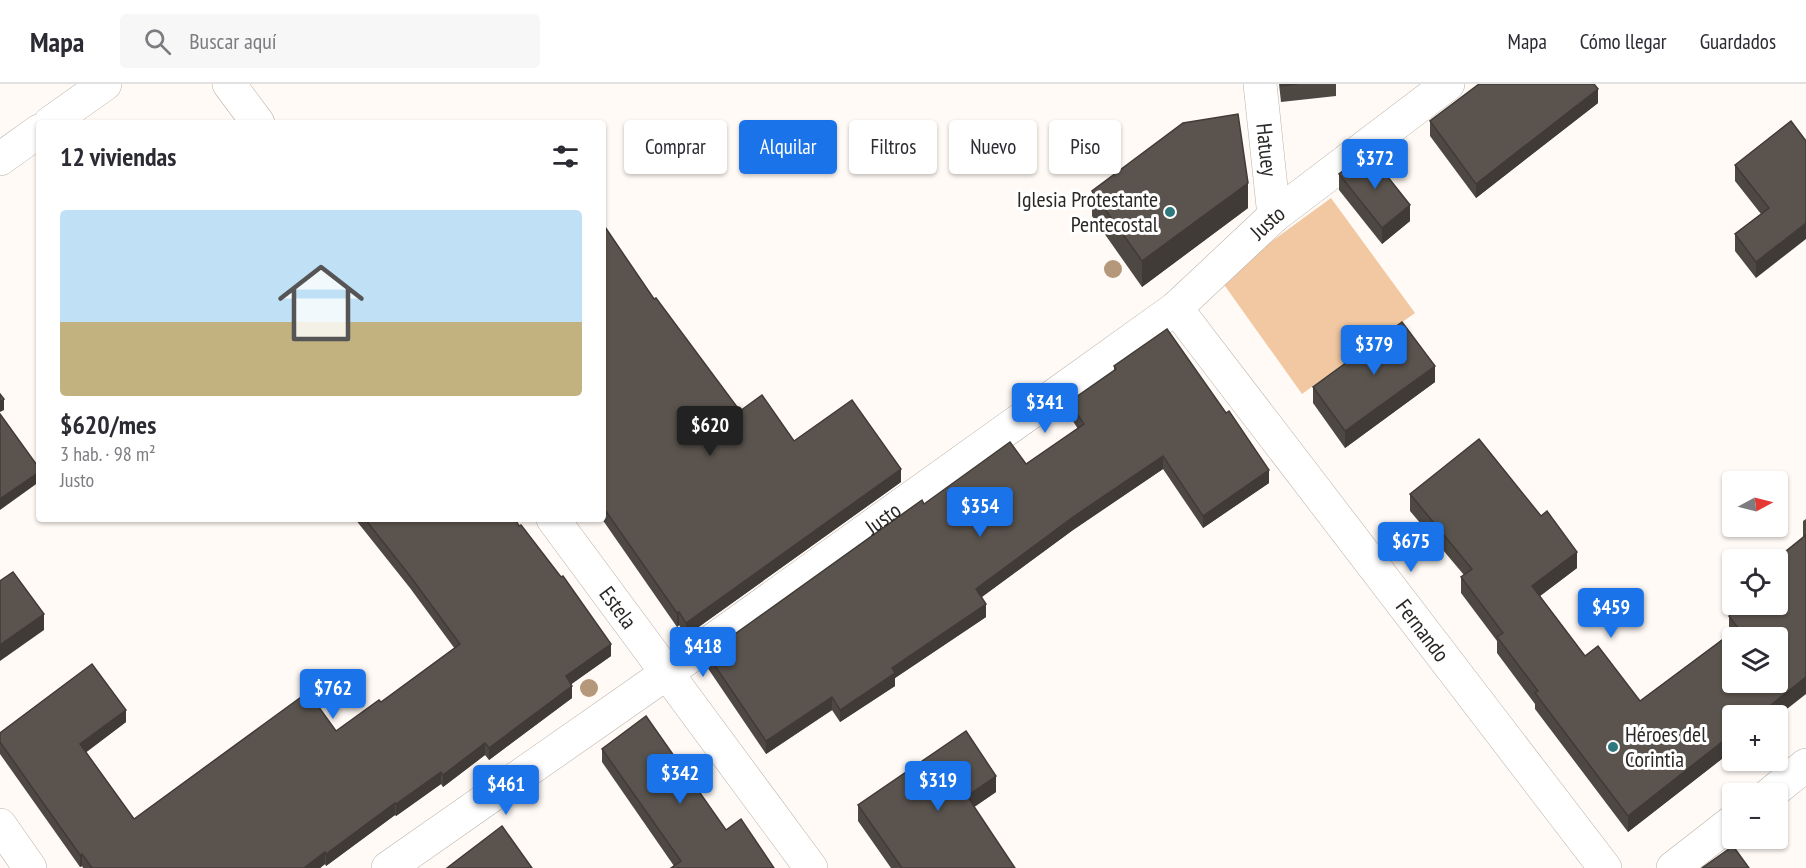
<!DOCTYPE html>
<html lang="es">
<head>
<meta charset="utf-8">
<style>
	body { margin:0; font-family:"PT Sans Narrow",sans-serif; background:#f7f7f7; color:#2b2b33; height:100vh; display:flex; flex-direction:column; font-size:22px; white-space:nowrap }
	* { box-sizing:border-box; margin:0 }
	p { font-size:20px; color:#7c7c81 }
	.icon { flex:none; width:33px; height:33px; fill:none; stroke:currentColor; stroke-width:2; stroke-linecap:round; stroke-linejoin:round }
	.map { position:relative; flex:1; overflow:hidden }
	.side { position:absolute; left:36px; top:36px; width:570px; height:402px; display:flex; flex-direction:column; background:#fff; border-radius:6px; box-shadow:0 2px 4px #0004 }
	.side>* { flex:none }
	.guide { position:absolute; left:624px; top:36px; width:570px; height:54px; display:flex; gap:12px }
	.needle { width:39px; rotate:83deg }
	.controls { position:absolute; left:1722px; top:387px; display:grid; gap:12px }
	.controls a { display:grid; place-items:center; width:66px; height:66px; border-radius:6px; background:#fff; box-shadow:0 2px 4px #0004; font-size:30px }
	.price { position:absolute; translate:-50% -51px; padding:0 14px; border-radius:6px; background:#1a73e8; color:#fff; font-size:20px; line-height:39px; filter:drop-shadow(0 2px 3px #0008) }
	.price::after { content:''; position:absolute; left:50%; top:36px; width:18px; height:14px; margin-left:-9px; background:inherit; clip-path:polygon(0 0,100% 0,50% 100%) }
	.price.selected { background:#222; color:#fff }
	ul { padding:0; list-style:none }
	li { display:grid; align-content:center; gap:12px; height:318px; padding:0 24px }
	li span { display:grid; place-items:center; height:186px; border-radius:6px; color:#555 }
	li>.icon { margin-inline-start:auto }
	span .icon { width:108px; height:108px; fill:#fffc; stroke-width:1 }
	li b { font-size:26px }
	h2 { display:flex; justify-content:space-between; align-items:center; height:72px; padding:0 24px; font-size:26px }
	.pill { padding:0 21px; border-radius:6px; background:#fff; box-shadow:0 2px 4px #0004; font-size:21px; line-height:54px }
	.pill.selected { background:#1a73e8; color:#fff }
	header { display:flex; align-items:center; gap:36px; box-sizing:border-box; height:84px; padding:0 30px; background:#fff; border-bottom:2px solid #e1e1e2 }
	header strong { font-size:28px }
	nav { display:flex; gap:33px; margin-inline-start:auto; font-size:21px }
	.search { width:420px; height:54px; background:#f7f7f7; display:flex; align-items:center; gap:15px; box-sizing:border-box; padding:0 21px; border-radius:6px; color:#7c7c81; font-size:22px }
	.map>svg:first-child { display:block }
	.green { fill:#f2c8a2 }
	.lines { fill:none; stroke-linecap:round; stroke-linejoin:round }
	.minor-casing { stroke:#b9b1ab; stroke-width:34 }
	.minor { stroke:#fff; stroke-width:33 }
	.tree { fill:#b49879 }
	.wall { fill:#4e4843 }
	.shaded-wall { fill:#403b37 }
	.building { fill:#5b544e; stroke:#403b37; stroke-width:1.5; fill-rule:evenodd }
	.poi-dot { fill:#2f787d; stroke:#fff; stroke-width:2 }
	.labels { text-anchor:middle; stroke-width:6; stroke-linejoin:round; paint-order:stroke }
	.street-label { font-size:22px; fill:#2a2725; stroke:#fff }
	.poi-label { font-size:22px; fill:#2a2725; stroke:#fff; text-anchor:end }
</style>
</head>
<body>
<header>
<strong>Mapa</strong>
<div class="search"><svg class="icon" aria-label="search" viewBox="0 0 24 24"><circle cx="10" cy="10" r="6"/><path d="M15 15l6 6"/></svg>Buscar aquí</div>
<nav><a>Mapa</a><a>Cómo llegar</a><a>Guardados</a></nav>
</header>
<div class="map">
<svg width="1806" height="784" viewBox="0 0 1806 784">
	<rect width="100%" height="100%" fill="#fffaf5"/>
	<path class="green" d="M1331 114 1415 229 1302 310 1220 195Z"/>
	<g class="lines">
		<defs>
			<g id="minor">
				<path d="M229 0 258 39"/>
				<path id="s1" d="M1260 0 1274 132"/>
				<path d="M50 39 105 0"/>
				<path d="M0 75 39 47"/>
				<path id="s2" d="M1176 224 1605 784"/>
				<path id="s3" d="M553 435 811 784"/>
				<path d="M1770 710 1806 681"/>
				<path d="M0 741 30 784"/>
				<path id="s4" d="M388 784 667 589 1176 224 1274 132 1448 0"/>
				<path d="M1673 784 1732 738"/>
			</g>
		</defs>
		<use href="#minor" class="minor-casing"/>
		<use href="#minor" class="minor"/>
	</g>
	<g class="tree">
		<circle cx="1113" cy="185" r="9"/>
		<circle cx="589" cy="604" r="9"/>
	</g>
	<g class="wall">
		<path d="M1279 0H1336V12L1281 18Z"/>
		<path d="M1598 19 1476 114 1430 52V37Z"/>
		<path d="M1791 37 1756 194 1735 167V150L1761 130 1735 97V81Z"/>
		<path d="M1339 90 1410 137 1382 160 1339 106Z"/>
		<path d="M1092 107 1248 124 1142 203 1092 132Z"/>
		<path d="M603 140 654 215 740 327 794 357 901 398 686 552 679 541 677 543 602 435H603Z"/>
		<path d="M1114 282 1269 399 1203 444 1163 385 1073 446 982 513 986 533 895 594V602L840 638 832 626 766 670 707 583V570L924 420 1026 380 1078 345 1069 331V318L1114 287Z"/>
		<path d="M1435 298 1345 364 1313 319V303Z"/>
		<path d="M1410 410 1577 484 1540 512 1585 572 1640 617 1730 550 1729 548V532L1778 520 1803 453V437L1806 435V610L1732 632V667L1628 748 1535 625V620L1497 569V557L1461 509V493L1464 491 1410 427Z"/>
		<path d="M355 435H515L611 572 571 600 572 614 489 676 485 671 443 703 441 700 396 732 395 731 326 782 325 780 320 784H83L82 782 80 783 0 670V649L126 638 86 668 134 735 336 647 381 618 455 565 410 504Z"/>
		<path d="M602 665 726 746 674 782 602 678Z"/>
		<path d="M996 708 974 723 1015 784H891L858 737V721Z"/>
	</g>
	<g class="shaded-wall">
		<path d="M1598 5V19L1476 114V100Z"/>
		<path d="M1248 99V124L1142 203V177Z"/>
		<path d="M1410 121V137L1382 160V144Z"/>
		<path d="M1806 139V155L1756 194V178Z"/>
		<path d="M1435 282V298L1345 364V347Z"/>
		<path d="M4 315V326L0 328V318Z"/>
		<path d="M1163 372V385L1073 446 976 517V505L1073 433Z"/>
		<path d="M901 385V398L686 552V539Z"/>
		<path d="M1269 386V399L1203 444V432Z"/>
		<path d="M39 388V398L0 426V415Z"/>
		<path d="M1577 468V484L1532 518V502Z"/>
		<path d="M986 520V533L895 594V602L840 638V626L892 584Z"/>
		<path d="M679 528V541L677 543V529Z"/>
		<path d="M44 530V546L0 577V561Z"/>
		<path d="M611 560V572L566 604V592Z"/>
		<path d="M1806 593V610L1778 632H1757Z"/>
		<path d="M572 602V614L489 676V664Z"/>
		<path d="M832 613V626L766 670V657Z"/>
		<path d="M126 626V638L80 673V660Z"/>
		<path d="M1732 650V667L1628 748V732Z"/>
		<path d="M485 659V671L443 703V691Z"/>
		<path d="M441 688V700L396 732V720Z"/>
		<path d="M996 692V708L967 728V712Z"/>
		<path d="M395 719V731L326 782V770Z"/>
		<path d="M325 768V780L320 784H304Z"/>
		<path d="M82 770V782L80 783V771Z"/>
	</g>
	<g class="building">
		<path d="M1281 0H1297L1281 2Z"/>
		<path d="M1479 0H1594L1598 5 1476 100 1430 37Z"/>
		<path d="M1238 30 1248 99 1142 177 1092 107 1183 39Z"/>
		<path d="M1791 37 1806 57V139L1756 178 1735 150 1769 124 1735 81Z"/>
		<path d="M1368 68 1410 121 1382 144 1339 90Z"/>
		<path d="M603 140 654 215 656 214 740 327 762 311 794 357 852 316 901 385 686 539 679 528 677 529 603 423Z"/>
		<path d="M1402 238 1435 282 1345 347 1313 303Z"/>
		<path d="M1167 245 1226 329 1229 327 1269 386 1203 432 1163 372 1073 433 976 505 986 520 892 584 895 589 840 626 832 613 766 657 707 570 922 416 924 420 1010 358 1026 380 1084 340 1069 318 1116 285 1114 282Z"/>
		<path d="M0 310 4 315 0 318Z"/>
		<path d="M0 330 39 384V388L0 415Z"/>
		<path d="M1479 355 1541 432 1547 427 1577 468 1532 502 1585 572 1598 562 1640 617 1738 544 1729 532 1742 520H1778V476H1775L1806 451V593L1757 632H1732V650L1628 732 1535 609 1538 607 1497 553 1503 549 1461 493 1472 485 1410 410ZM1732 554H1778V598H1732Z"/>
		<path d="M365 435H515L519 442 521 441 561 493 563 492 611 560 566 592 572 602 489 664 485 659 443 691 441 688 396 720 395 719 326 770 325 768 304 784H92L82 770 80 771 0 658V649L92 580 126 626 80 660 134 735 308 608 336 647 379 616 381 618 460 560 410 492Z"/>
		<path d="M13 488 44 530 0 561V497Z"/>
		<path d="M646 632 726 746 741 735 774 784H671L681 777 602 665Z"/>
		<path d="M966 647 996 692 967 712 1015 784H902L858 721Z"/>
		<path d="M502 742 532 784H447Z"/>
		<path d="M1733 762 1749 784H1702Z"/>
	</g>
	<g class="poi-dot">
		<circle cx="1170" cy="128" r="6"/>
		<circle cx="1613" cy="663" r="6"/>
	</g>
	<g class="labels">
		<g class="street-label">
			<text dy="8" stroke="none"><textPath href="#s1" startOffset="66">Hatuey</textPath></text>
			<text dy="8" stroke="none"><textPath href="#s4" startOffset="1092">Justo</textPath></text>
			<text dy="8" stroke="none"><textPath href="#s4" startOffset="606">Justo</textPath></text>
			<text dy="8" stroke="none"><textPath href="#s3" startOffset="110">Estela</textPath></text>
			<text dy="8" stroke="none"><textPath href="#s2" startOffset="406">Fernando</textPath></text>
		</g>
		<g class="poi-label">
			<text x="1158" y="123">Iglesia Protestante<tspan x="1158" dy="25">Pentecostal</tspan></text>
			<text x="1625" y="658" text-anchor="start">Héroes del<tspan x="1625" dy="25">Corintia</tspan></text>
		</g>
	</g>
</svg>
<div class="controls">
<a><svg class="needle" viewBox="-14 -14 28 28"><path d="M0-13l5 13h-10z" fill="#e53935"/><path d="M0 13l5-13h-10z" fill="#7c7c81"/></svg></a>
<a><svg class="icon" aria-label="locate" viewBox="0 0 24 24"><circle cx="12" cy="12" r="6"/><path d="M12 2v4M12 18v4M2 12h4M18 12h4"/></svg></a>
<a><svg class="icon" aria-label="layers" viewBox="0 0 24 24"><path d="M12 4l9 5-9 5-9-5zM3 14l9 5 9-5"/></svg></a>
<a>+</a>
<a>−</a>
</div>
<b class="price" style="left:1375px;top:106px">$372</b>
<b class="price" style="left:1374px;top:292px">$379</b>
<b class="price" style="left:1045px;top:350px">$341</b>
<b class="price selected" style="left:710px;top:373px">$620</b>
<b class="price" style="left:980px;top:454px">$354</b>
<b class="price" style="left:1411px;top:489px">$675</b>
<b class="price" style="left:1611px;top:555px">$459</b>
<b class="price" style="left:703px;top:594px">$418</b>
<b class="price" style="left:333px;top:636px">$762</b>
<b class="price" style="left:680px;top:721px">$342</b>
<b class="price" style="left:938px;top:728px">$319</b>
<b class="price" style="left:506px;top:732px">$461</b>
<div class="guide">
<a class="pill">Comprar</a>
<a class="pill selected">Alquilar</a>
<a class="pill">Filtros</a>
<a class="pill">Nuevo</a>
<a class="pill">Piso</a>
</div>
<section class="side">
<h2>12 viviendas<svg class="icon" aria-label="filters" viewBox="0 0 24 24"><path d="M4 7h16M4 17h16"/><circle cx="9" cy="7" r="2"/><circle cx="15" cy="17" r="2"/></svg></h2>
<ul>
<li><span style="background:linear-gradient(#bfe0f5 60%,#c2b280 0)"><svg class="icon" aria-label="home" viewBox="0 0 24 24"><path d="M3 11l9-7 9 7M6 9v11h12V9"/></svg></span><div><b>$620/mes</b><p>3 hab. · 98 m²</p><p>Justo</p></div></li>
</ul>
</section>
</div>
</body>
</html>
